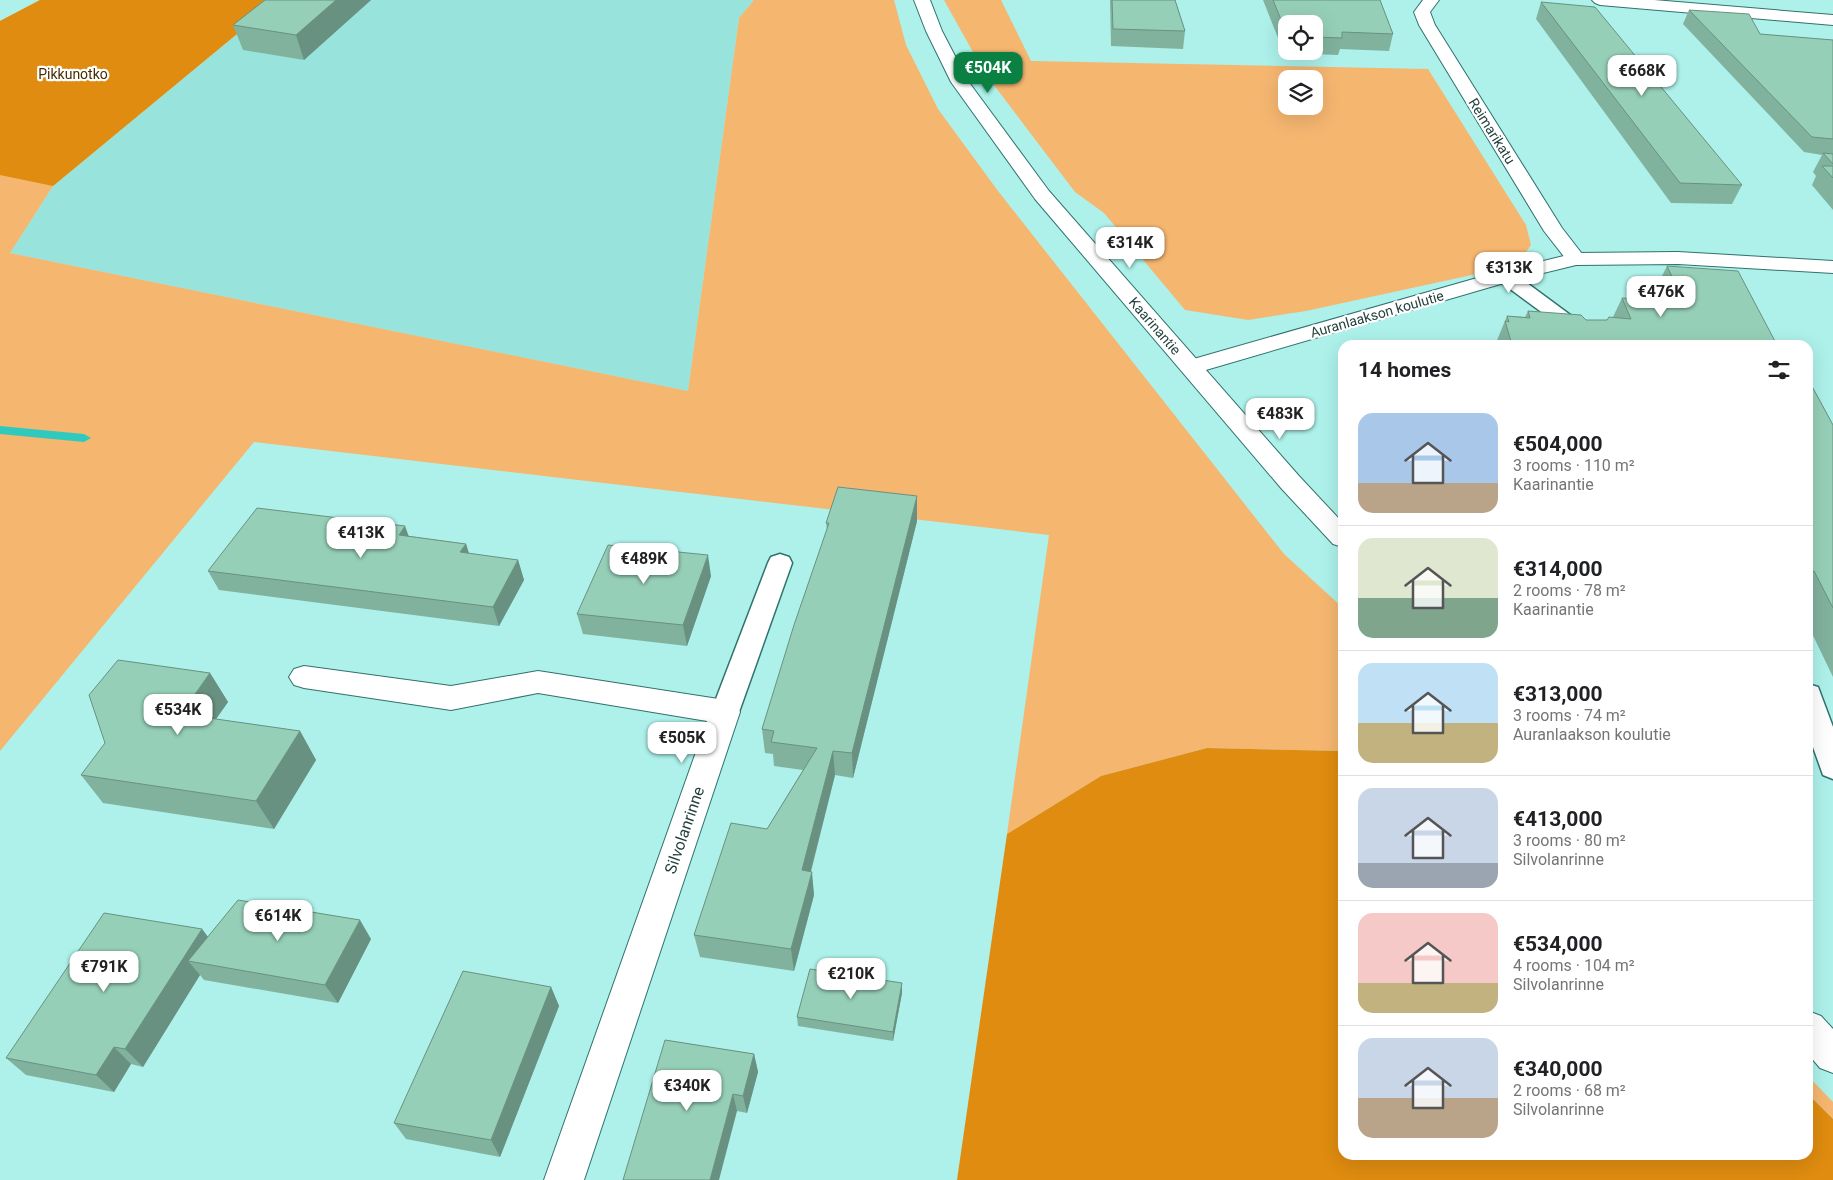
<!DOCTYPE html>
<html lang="en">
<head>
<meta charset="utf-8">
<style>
	body { margin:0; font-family:Roboto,sans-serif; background:#f2f2f2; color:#202124; height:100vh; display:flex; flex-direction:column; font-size:19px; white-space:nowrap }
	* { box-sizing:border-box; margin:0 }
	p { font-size:16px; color:#757577 }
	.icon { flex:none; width:28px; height:28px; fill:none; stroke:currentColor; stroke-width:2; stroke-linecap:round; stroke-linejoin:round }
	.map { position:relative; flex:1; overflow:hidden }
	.side { position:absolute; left:1338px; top:340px; width:475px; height:820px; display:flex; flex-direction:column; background:#fff; border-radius:15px; box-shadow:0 5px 20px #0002 }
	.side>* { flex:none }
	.controls { position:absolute; left:1278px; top:15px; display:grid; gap:10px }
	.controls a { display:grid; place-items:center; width:45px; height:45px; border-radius:10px; background:#fff; box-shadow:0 5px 20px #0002; font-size:25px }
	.price { position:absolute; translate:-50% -42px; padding:0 11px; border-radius:10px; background:#fff; color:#222; font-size:16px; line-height:32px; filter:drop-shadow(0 1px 2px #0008) }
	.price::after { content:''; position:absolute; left:50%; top:30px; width:15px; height:11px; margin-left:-8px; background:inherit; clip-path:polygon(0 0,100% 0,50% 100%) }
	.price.on { background:#0b8043; color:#fff }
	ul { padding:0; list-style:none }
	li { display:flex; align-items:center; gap:15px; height:125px; padding:0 20px }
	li+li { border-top:1px solid #e0e0e0 }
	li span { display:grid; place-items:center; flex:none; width:140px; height:100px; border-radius:15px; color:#555 }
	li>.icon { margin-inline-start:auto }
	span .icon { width:60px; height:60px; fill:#fffc; stroke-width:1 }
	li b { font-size:21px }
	h2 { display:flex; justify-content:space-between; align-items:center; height:60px; padding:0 20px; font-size:21px }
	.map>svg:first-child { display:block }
	.built { fill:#98e4dc }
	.green { fill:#f5b670; fill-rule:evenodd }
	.forest { fill:#df8c10 }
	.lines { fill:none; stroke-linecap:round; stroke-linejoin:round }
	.stream { fill:#30c9be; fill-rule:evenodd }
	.service-casing { stroke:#30726d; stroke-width:3 }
	.minor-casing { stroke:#30726d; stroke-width:2 }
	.tertiary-casing { stroke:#30726d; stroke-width:2 }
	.secondary-casing { stroke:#30726d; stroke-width:2 }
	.service { fill:#fff; fill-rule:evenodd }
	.minor { fill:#fff; fill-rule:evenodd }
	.tertiary { fill:#fff; fill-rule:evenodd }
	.secondary { fill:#fff; fill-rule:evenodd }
	.wall { fill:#81b29e; fill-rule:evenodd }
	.shaded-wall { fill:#699181 }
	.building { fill:#96cfb8; stroke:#699181 }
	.labels { text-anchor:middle; stroke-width:4.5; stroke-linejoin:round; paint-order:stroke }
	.far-park-label { font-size:14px; fill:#4a2a00; stroke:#fff }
	.far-street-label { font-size:14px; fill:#25413e; stroke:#fff }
	.street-label { font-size:16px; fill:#25413e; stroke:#fff }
</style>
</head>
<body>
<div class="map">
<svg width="1833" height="1180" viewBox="0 0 1833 1180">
	<rect width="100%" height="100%" fill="#adf1ea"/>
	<path class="built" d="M278 0H754L739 18 688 391 10 253 53 186Z"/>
	<g class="green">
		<path d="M40 0H278L53 186 10 253 688 391 739 18 754 0H894L906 45 938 109 998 191 1284 554 1342 607V751L1207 748 1101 776 1007 834 1049 535 254 442 0 751V21Z"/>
		<path d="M944 0H1001L1031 61 1428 69 1526 225 1531 245 1522 258 1504 268 1306 311 1248 320 1185 310 1104 213 1075 192 984 72ZM1286 79H1314V106H1286Z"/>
		<path d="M1808 1076 1833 1102V1119L1808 1094Z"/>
	</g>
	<g class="forest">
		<path d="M40 0H278L53 186 0 175V21Z"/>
		<path d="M1207 748 1342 751V1155H1808V1094L1833 1119V1180H957L1007 834 1101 776Z"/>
	</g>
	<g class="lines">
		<path class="stream" d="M0 426 84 434 91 438 84 442 0 434Z"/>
		<defs>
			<g id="service">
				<path d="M1505 270 1512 272 1573 317 1595 345H1574L1559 325 1498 280 1495 276 1498 272Z"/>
				<path d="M780 554 789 557 792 563 739 712 735 720 725 723 715 720 711 712 768 563 771 557Z"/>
				<path d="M1808 684 1818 687 1833 727V779L1823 775 1808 733Z"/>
			</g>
			<g id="minor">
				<path d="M1423 0H1439L1430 12 1435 25 1562 228 1586 259 1583 263 1576 265 1569 263 1544 231 1419 25 1414 12Z"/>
				<path d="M1592 0H1654L1833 15V25L1600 5 1595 3Z"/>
				<path d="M304 666 451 686 538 671 725 700 736 704 740 712 584 1180H544L707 721 538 693 451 710 304 688 294 685 289 677 294 669Z"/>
			</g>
			<path id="tertiary" d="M1678 252 1833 261V273L1678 264 1576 265 1511 281 1199 372 1191 374 1183 372 1180 367 1183 362 1498 272 1576 253Z"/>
			<g id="secondary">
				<path d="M914 0H930L942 31 968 81 1049 191 1299 476 1342 522V547L1333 544 1281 488 1035 199 951 82 926 31Z"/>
				<path d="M1808 1011 1821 1016 1833 1029V1073L1820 1068 1808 1054Z"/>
			</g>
		</defs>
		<use href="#service" class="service-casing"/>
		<use href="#minor" class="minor-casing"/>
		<use href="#tertiary" class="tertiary-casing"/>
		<use href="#secondary" class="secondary-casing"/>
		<use href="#service" class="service"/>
		<use href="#minor" class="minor"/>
		<use href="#tertiary" class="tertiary"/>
		<use href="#secondary" class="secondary"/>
	</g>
	<g class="wall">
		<path d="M371 0 304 60 243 50 233 25Z"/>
		<path d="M1110 0H1175L1185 31 1183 49 1111 46Z"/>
		<path d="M1263 0H1380L1393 34 1389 51 1340 49 1338 55 1284 53ZM1286 24H1314V51H1286Z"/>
		<path d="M1541 2 1742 185 1732 204 1671 203 1536 19Z"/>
		<path d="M1689 10 1760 34 1833 40V210L1812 185 1816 176 1813 172 1822 155 1804 152 1683 24Z"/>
		<path d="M1667 266 1777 345H1495L1507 316 1525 317 1528 311 1586 320H1607L1613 317 1622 298 1658 301 1654 292Z"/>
		<path d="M1808 379 1833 425V677L1808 625Z"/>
		<path d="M917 521 853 778 835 775 811 872 814 895 794 971 700 957 694 935 767 829 803 770 774 766 773 754 765 753 762 729 827 530 826 523Z"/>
		<path d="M409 536 466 544 469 554 518 560 524 580 499 626 219 590 208 571Z"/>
		<path d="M711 576 687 646 583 634 577 614Z"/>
		<path d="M210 673 228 702 216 719 300 731 316 760 274 829 103 803 81 775Z"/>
		<path d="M202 929 208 937 371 939 338 1003 204 980 200 975 143 1067 131 1064 114 1092 26 1075 6 1058Z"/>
		<path d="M551 987 559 1006 500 1157 406 1139 394 1123Z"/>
		<path d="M902 993 893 1041 798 1026 797 1017Z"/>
		<path d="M665 1040 754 1054 758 1072 747 1113 737 1111Z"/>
	</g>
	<g class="shaded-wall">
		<path d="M336 0H371L304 60 296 35Z"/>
		<path d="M917 496V521L853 778 852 753Z"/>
		<path d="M405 526 412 545 399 535Z"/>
		<path d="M466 544 472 563 460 552Z"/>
		<path d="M708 555 711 576 687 646 683 625Z"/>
		<path d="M518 560 524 580 499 626 493 607Z"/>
		<path d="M210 673 228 702 199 743 181 714Z"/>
		<path d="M300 731 316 760 274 829 256 801Z"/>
		<path d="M833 751 835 775 805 893 802 870Z"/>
		<path d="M812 872 814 895 794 971 791 949Z"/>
		<path d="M360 920 371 939 338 1003 325 985Z"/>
		<path d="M202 929 216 948 188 961 200 975 143 1067 125 1049Z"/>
		<path d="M902 983V993L893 1041V1032Z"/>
		<path d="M551 987 559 1006 500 1157 491 1140Z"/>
		<path d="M114 1047 131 1064 114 1092 96 1075Z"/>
		<path d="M754 1054 758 1072 747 1113 743 1096Z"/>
		<path d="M733 1094 737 1111 719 1180H710Z"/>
	</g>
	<g class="building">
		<path d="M265 0H336L296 35 233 25Z"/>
		<path d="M1112 0H1175L1185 31 1113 29Z"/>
		<path d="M1273 0H1380L1393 34 1342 32V38L1314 37V24H1286V32Z"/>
		<path d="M1541 2 1595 7 1742 185 1680 183Z"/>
		<path d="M1689 10 1749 14 1760 34 1833 40V139L1812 137Z"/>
		<path d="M1823 153 1833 154V164Z"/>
		<path d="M1822 166H1833V178Z"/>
		<path d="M1667 266 1738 271 1777 345H1512L1505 321 1509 322 1507 316 1530 318 1528 311 1581 315 1586 320H1607L1609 317 1631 319 1622 298 1684 302Z"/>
		<path d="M1808 379 1833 425V608L1814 571H1808Z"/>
		<path d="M838 487 917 496 852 753 833 751 802 870 812 872 791 949 694 935 731 823 767 829 817 748 771 742 774 731 762 729 794 625 829 523H826Z"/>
		<path d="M257 508 405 526 399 535 466 544 460 552 518 560 493 607 208 571Z"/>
		<path d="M608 545 708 555 683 625 577 614Z"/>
		<path d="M118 660 210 673 181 714 300 731 256 801 81 775 105 743 89 695Z"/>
		<path d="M238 900 360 920 325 985 188 961Z"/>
		<path d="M104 913 202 929 125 1049 114 1047 96 1075 6 1058Z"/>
		<path d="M810 969 902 983 893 1032 797 1017Z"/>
		<path d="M463 971 551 987 491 1140 394 1123Z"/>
		<path d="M665 1040 754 1054 743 1096 733 1094 710 1180H623Z"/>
	</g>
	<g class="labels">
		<g class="far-park-label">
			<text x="73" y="79">Pikkunotko</text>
		</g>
		<g class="far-street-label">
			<text transform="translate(1492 131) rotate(58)" y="5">Reimarikatu</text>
			<text transform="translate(1377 314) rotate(-16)" y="5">Auranlaakson koulutie</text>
			<text transform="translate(1155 326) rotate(49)" y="5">Kaarinantie</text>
		</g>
		<g class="street-label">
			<text transform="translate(684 830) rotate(-71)" y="6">Silvolanrinne</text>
		</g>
	</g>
</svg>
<div class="controls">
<a><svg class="icon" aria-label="locate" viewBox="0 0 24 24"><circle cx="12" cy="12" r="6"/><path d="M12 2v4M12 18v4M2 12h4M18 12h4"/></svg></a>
<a><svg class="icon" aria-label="layers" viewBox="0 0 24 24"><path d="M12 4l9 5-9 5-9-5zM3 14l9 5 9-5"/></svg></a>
</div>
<b class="price on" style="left:988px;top:94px">€504K</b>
<b class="price" style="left:1642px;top:97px">€668K</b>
<b class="price" style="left:1130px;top:269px">€314K</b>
<b class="price" style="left:1509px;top:294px">€313K</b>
<b class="price" style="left:1661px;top:318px">€476K</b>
<b class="price" style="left:1280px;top:440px">€483K</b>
<b class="price" style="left:361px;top:559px">€413K</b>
<b class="price" style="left:644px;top:585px">€489K</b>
<b class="price" style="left:178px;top:736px">€534K</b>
<b class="price" style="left:682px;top:764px">€505K</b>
<b class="price" style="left:278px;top:942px">€614K</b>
<b class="price" style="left:104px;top:993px">€791K</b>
<b class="price" style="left:851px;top:1000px">€210K</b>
<b class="price" style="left:687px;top:1112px">€340K</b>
<section class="side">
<h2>14 homes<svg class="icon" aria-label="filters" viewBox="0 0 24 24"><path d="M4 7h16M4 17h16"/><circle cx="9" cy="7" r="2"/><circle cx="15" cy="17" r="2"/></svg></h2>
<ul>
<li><span style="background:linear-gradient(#a9c7e8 70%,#b9a48a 0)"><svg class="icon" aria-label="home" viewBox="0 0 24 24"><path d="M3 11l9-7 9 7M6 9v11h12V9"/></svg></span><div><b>€504,000</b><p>3 rooms · 110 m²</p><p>Kaarinantie</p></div></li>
<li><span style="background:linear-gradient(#dfe7d0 60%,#7fa58c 0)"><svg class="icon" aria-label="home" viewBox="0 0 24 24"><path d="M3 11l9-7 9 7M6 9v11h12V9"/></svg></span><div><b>€314,000</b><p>2 rooms · 78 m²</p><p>Kaarinantie</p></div></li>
<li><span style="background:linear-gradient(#bfe0f5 60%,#c2b280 0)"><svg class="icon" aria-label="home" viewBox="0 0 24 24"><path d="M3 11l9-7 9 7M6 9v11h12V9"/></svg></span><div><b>€313,000</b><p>3 rooms · 74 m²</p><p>Auranlaakson koulutie</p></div></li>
<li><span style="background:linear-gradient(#c9d6e8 75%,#9aa5b1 0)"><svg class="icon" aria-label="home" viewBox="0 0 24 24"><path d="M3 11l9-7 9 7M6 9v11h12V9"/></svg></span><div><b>€413,000</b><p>3 rooms · 80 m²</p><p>Silvolanrinne</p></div></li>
<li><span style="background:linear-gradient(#f6c9c9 70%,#c2b280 0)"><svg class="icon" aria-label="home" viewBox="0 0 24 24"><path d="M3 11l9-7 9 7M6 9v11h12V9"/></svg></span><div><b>€534,000</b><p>4 rooms · 104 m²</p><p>Silvolanrinne</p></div></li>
<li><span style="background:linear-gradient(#c9d6e8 60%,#b9a48a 0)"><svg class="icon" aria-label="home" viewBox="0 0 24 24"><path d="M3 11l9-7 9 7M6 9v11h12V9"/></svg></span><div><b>€340,000</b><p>2 rooms · 68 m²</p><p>Silvolanrinne</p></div></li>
</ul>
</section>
</div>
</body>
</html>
